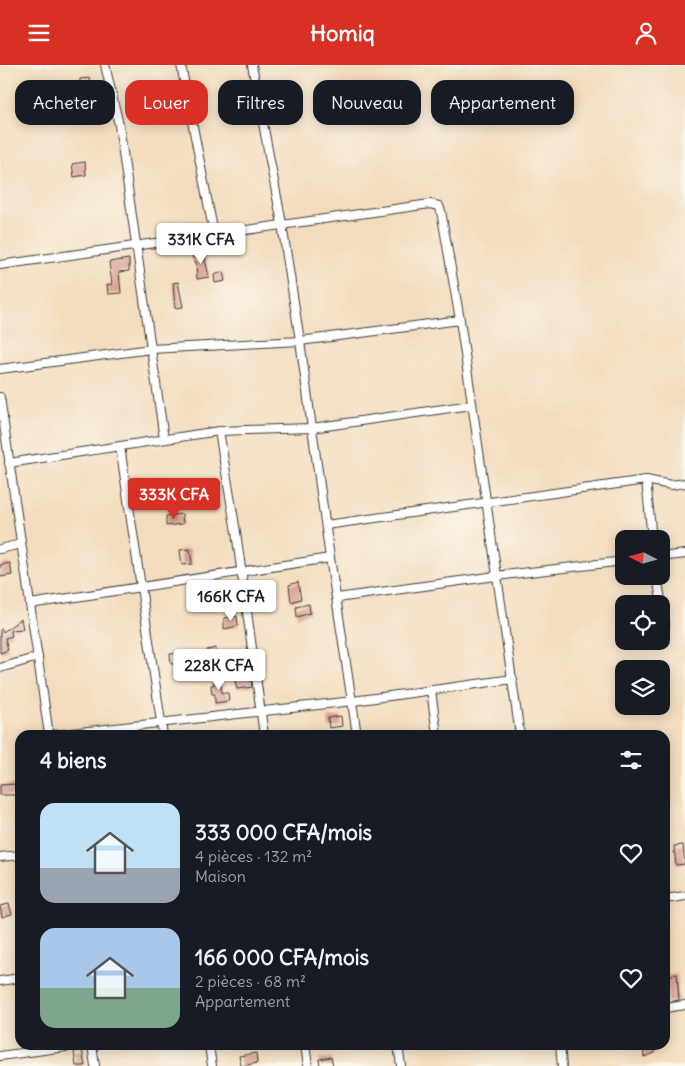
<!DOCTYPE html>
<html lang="fr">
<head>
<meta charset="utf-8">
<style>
	body { margin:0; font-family:Delius,sans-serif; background:#20242c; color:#f1f3f6; height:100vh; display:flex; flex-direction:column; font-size:19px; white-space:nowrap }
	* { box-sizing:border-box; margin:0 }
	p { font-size:16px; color:#9ea1a6 }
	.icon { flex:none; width:28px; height:28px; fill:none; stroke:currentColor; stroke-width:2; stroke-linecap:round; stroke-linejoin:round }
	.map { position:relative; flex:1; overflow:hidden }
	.drawer { position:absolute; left:15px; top:665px; width:655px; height:320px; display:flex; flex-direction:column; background:#171b24; border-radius:15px; box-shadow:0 2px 12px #0003 }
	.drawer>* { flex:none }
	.guide { position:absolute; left:15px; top:15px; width:655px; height:45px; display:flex; gap:10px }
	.needle { width:32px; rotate:276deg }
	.fabs { position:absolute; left:615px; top:465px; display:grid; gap:10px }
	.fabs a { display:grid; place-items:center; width:55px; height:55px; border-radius:10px; background:#171b24; box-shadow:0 2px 12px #0003; font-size:25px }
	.price { position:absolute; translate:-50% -42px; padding:0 11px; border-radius:5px; background:#fff; color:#222; font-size:16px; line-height:32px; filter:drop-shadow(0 1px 2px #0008) }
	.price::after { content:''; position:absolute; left:50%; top:30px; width:15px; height:11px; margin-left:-8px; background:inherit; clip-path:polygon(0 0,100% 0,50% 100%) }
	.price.on { background:#d93025; color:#fff }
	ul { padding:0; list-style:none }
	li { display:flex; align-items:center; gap:15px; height:125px; padding:0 25px }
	li span { display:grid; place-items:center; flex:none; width:140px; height:100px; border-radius:15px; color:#555 }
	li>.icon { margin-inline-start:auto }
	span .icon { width:60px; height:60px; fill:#fffc; stroke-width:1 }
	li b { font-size:21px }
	h2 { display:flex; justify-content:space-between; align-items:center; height:60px; padding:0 25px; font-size:21px }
	.chip { padding:0 18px; border-radius:15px; background:#171b24; box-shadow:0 2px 12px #0003; font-size:18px; line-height:45px }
	.chip.on { background:#d93025; color:#fff }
	header { display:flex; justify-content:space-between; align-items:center; height:65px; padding:0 25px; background:#d93025; color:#fff; font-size:22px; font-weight:700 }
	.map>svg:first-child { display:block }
	.building { fill:#d99f92 }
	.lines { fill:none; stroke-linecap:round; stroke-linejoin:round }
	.street-casing { stroke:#3c3934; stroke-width:10 }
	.street { stroke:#fff; stroke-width:8 }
</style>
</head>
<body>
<header><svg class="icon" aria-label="menu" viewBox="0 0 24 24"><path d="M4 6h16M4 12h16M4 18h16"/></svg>Homiq<svg class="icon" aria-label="person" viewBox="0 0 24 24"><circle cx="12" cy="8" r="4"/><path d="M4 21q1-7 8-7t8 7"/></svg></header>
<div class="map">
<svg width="685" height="1001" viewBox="0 0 685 1001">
	<rect width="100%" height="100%" fill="#fbf7ec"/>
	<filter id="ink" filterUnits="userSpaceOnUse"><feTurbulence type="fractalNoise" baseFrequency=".02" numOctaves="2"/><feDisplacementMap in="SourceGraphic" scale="10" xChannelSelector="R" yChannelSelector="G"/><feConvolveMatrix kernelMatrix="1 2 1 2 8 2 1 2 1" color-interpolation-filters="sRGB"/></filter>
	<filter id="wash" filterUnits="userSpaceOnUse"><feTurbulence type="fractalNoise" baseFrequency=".0096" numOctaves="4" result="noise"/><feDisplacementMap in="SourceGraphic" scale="20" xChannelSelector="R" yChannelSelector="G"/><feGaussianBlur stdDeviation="1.12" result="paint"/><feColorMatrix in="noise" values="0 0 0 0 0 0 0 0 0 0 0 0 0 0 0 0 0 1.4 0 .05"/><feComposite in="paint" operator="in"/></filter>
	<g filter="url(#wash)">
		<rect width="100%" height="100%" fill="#f3dcbd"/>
		<g id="blocks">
			<g class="building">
				<path d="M90 13 91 23 80 24V14Z"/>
				<path d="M85 97 86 110 74 112 72 99Z"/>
				<path d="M200 185 204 189 209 212 197 214 196 197 194 198 192 187Z"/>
				<path d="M129 194V206L119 207 121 228 108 229 107 220 112 219 109 197Z"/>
				<path d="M223 207 225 216 215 218 214 210Z"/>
				<path d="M178 217 183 242 175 243 173 218Z"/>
				<path d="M182 449 183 459 166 461V451Z"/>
				<path d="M190 484 192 499 182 500 180 485Z"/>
				<path d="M10 498 12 510 0 512V500Z"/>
				<path d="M298 517 301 534 291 537 289 520Z"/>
				<path d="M238 521 239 531 225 533 224 524Z"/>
				<path d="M309 539 310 548 297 552 296 542Z"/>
				<path d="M237 551 238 561 224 564V553Z"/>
				<path d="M21 554 23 564 10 565 12 571 5 573 8 585 0 588V565L2 564 3 567Z"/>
				<path d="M216 583 217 595 209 597 207 585Z"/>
				<path d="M183 588 184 598 171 599 170 589Z"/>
				<path d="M250 610 252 622 237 624 234 612Z"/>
				<path d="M220 611 222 628H228L229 636 215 638V629H212L211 620H214V612Z"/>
				<path d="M341 651 342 661 329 663 328 653Z"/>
				<path d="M16 719V730H0V720Z"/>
				<path d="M683 780 685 799 676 800 674 781Z"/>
				<path d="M9 839 12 849 2 852 0 841Z"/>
				<path d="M677 909 679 935 668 937 665 911Z"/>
				<path d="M643 980H654L655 988 644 992Z"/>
				<path d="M82 985 85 1001H76L74 987Z"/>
				<path d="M256 988 257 998 241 1001 239 991Z"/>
				<path d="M331 992 333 1001H320L319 994Z"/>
			</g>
		</g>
	</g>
	<g filter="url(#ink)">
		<use href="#blocks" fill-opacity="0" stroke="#3c3934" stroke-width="1"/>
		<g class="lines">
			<defs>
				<g id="street">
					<path d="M105 0 119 60 164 374"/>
					<path d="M181 0 214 169"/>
					<path d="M252 0 282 159 300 276 330 493 357 670"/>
					<path d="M0 200 430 139 439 141 441 146 460 255 520 670"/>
					<path d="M0 304 151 284 300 276 460 255"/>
					<path d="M0 332 49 670"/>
					<path d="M219 366 236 467 264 670"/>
					<path d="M120 381 163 670"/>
					<path d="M9 398 219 366 312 363 471 340"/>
					<path d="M646 415 652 474"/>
					<path d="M326 460 646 415 671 420 685 418"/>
					<path d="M0 484 21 479"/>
					<path d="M661 492 685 489"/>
					<path d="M657 511 665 560"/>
					<path d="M337 533 496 511 624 496"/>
					<path d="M30 539 330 493"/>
					<path d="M0 603 38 592"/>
					<path d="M431 625 437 670"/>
					<path d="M53 670 353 636 513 614"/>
					<path d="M0 792 20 790"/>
					<path d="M665 834 685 831"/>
					<path d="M0 916 20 913"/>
					<path d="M665 943 685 940"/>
					<path d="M92 980 95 1001"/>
					<path d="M209 980 212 1001"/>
					<path d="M305 980 308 1001"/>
					<path d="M398 980 401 1001"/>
					<path d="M560 980 562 1001"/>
					<path d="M0 991 80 980"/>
				</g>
			</defs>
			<use href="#street" class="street-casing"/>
			<use href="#street" class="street"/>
		</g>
	</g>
</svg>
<div class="fabs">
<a><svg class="needle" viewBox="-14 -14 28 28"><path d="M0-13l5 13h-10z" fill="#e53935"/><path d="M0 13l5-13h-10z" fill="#9ea1a6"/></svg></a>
<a><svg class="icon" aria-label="locate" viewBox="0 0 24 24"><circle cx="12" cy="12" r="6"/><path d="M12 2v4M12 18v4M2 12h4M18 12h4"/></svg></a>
<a><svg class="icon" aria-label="layers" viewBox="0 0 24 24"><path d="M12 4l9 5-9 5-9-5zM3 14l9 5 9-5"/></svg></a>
</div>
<b class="price" style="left:201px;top:200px">331K CFA</b>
<b class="price on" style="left:174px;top:455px">333K CFA</b>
<b class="price" style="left:231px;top:557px">166K CFA</b>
<b class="price" style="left:219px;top:626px">228K CFA</b>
<div class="guide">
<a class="chip">Acheter</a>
<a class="chip on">Louer</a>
<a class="chip">Filtres</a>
<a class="chip">Nouveau</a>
<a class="chip">Appartement</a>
</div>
<section class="drawer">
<h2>4 biens<svg class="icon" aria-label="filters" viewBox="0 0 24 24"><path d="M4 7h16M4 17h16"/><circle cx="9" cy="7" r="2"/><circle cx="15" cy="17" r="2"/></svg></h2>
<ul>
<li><span style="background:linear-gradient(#bfe0f5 65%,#9aa5b1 0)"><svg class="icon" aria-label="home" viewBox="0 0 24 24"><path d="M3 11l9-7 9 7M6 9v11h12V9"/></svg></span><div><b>333 000 CFA/mois</b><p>4 pièces · 132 m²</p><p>Maison</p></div><svg class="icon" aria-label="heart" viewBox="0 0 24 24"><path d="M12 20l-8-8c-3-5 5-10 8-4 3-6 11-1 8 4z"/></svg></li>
<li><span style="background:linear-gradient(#a9c7e8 60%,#7fa58c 0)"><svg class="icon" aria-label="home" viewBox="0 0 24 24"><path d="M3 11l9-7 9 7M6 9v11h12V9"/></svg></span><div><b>166 000 CFA/mois</b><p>2 pièces · 68 m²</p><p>Appartement</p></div><svg class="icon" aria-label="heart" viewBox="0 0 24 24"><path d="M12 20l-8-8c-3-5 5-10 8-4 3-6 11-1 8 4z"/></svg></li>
</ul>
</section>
</div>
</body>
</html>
